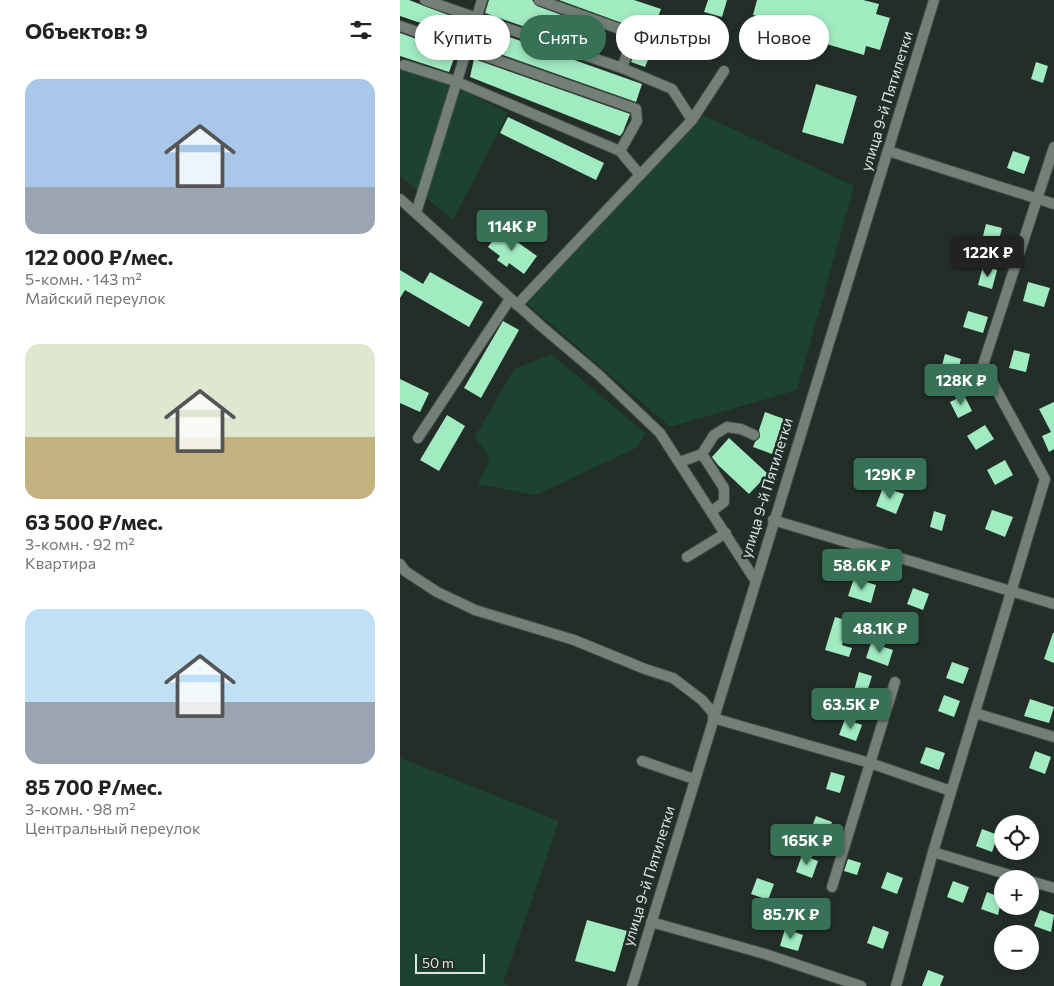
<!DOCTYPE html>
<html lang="ru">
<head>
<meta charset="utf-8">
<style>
	body { margin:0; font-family:Commissioner,sans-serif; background:#f6f6f6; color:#222; height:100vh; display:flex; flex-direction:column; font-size:19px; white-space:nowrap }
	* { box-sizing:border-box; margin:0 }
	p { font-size:16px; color:#767676 }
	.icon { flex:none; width:28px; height:28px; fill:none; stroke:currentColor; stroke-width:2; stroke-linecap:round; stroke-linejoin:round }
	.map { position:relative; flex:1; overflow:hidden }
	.details { display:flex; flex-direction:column; background:#fff; width:400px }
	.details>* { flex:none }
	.guide { position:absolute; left:15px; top:15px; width:475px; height:45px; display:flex; gap:10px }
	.tools { position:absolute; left:594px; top:815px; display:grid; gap:10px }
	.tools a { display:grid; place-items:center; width:45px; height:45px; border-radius:50%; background:#fff; box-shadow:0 2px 8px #0003; font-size:25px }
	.scale { position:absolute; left:15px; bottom:12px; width:70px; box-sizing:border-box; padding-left:5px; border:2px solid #dde3df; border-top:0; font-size:14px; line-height:18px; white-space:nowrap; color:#dde3df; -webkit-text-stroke:4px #242e28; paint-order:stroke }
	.price { position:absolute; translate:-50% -42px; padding:0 11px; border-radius:5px; background:#387256; color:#fff; font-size:16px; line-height:32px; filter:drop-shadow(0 1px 2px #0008) }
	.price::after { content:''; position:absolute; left:50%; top:30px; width:15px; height:11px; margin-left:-8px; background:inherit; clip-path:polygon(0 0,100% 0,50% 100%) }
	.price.current { background:#222; color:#fff }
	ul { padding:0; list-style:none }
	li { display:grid; align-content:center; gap:10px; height:265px; padding:0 25px }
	li span { display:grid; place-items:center; height:155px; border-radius:15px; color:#555 }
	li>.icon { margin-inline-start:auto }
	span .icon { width:90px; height:90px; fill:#fffc; stroke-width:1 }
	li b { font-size:21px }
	h2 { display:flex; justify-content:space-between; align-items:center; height:60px; padding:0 25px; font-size:21px }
	.pill { padding:0 18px; border-radius:22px; background:#fff; box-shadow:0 2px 8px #0003; font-size:18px; line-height:45px }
	.pill.current { background:#387256; color:#fff }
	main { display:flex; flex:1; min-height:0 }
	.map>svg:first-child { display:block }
	.green { fill:#1b432f }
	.building { fill:#a1ebc1 }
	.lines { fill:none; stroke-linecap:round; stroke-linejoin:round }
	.minor-casing { stroke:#434b47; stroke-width:12 }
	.minor { stroke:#747f78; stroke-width:10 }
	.labels { text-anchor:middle; stroke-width:5; stroke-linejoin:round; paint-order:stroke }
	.street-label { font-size:15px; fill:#dde3df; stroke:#242e28 }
</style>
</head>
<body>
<main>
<section class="details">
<h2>Объектов: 9<svg class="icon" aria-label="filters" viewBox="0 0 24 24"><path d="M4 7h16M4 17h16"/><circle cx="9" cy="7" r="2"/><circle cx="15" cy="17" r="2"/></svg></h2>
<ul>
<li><span style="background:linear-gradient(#a9c7e8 70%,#9aa5b1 0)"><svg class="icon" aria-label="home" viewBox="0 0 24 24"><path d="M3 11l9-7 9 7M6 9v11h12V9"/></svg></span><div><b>122 000 ₽/мес.</b><p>5-комн. · 143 m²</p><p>Майский переулок</p></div></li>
<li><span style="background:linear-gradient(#dfe7d0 60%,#c2b280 0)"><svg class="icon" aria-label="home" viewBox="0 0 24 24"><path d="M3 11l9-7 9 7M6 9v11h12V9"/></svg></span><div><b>63 500 ₽/мес.</b><p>3-комн. · 92 m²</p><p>Квартира</p></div></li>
<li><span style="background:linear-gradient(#bfe0f5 60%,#9aa5b1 0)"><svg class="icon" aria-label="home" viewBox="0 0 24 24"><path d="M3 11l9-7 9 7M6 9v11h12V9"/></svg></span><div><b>85 700 ₽/мес.</b><p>3-комн. · 98 m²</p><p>Центральный переулок</p></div></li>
</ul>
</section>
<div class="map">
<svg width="654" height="986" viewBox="0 0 654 986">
	<rect width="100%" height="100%" fill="#242e28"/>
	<g class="green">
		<path d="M0 59 108 113 53 220 0 176Z"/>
		<path d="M303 115 454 186 397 390 270 427 121 298Z"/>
		<path d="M151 354 245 433 238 447 136 495 78 484 90 459 75 437 114 369Z"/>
		<path d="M0 758 159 821 103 983 109 986H0Z"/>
	</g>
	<g class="building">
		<path d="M0 0H9L64 21 59 36 0 16Z"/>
		<path d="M89 0H132L137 6 194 27 188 49 85 13Z"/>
		<path d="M159 0H234L261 9 251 36 257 38 245 67 231 62 244 31Z"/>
		<path d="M308 0H327L322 17 304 12Z"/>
		<path d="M357 0H463L479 4 476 14 490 18 480 50 466 46 464 55 365 26 367 19 353 15Z"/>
		<path d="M81 27 242 84 236 102 75 45Z"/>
		<path d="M0 33 56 53 49 72 0 56Z"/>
		<path d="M74 59 230 114 223 132 220 136 70 77Z"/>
		<path d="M636 62 648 66 643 83 631 79Z"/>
		<path d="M416 84 457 96 443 144 402 132Z"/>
		<path d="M108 117 204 163 196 180 100 133Z"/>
		<path d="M613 151 630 157 624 174 607 168Z"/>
		<path d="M586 224 602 228 598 244 582 240Z"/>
		<path d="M100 230 137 256 124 274 109 263 107 267 97 260 100 256 88 247Z"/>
		<path d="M583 266 597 270 592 289 578 285Z"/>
		<path d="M0 270 23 284 30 272 83 302 69 327 5 290 0 298Z"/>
		<path d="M628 282 650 288 644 307 623 301Z"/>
		<path d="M568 311 588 317 583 333 563 327Z"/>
		<path d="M103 321 119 330 81 398 64 388Z"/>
		<path d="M614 350 630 354 626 372 609 368Z"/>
		<path d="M545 354 561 359 556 378 540 373Z"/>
		<path d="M0 379 29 393 20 412 0 403Z"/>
		<path d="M564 395 572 411 558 418 550 402Z"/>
		<path d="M654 402V449L649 452 642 436 651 432 639 409Z"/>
		<path d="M365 412 384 419 372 454 353 447 355 442 360 437 359 430Z"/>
		<path d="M47 415 65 426 39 471 20 460Z"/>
		<path d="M585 425 594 439 576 450 567 436Z"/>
		<path d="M329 438 368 474 349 494 318 465 312 457Z"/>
		<path d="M605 460 613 475 595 485 587 470Z"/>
		<path d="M483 487 504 494 496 514 476 506Z"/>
		<path d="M592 510 613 517 605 537 585 529Z"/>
		<path d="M534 511 546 515 542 531 530 527Z"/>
		<path d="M454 578 476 585 471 603 448 596Z"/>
		<path d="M513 588 529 594 523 610 507 604Z"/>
		<path d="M435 617 449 621 442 645 452 648 449 657 425 650Z"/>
		<path d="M653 633H654V663L644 659Z"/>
		<path d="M471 643 493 650 488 666 466 658Z"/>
		<path d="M552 662 569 668 563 684 546 678Z"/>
		<path d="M459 672 472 676 466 695 454 691Z"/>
		<path d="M544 695 560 701 554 717 538 711Z"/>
		<path d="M630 699 654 707 649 723 624 716Z"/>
		<path d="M445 719 462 725 456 741 439 735Z"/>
		<path d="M526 747 545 753 539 770 520 763Z"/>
		<path d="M635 751 651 757 645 774 629 768Z"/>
		<path d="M431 772 445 776 440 793 426 789Z"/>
		<path d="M416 816 432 822 426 838 410 832Z"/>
		<path d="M582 829 598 835 592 852 576 846Z"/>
		<path d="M402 855 418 861 412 878 396 872Z"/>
		<path d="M448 859 461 863 457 875 444 871Z"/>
		<path d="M487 872 503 878 497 894 481 888Z"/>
		<path d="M357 878 374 884 368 900 351 894Z"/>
		<path d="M553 881 569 887 563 903 547 897Z"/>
		<path d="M587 892 602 898 598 915 581 909Z"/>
		<path d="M640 910 654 915 651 932 634 926Z"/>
		<path d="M187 920 227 931 215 972 175 961Z"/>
		<path d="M473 926 489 932 483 949 467 943Z"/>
		<path d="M385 929 403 935 398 951 380 946Z"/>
		<path d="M528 970 544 976 540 986H522Z"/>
	</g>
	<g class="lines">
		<defs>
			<g id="minor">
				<path d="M25 0 222 68 272 89 292 120"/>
				<path d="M139 0 234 34 222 68"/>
				<path d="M0 26 236 109 237 121 220 151"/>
				<path d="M4 65 55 81 220 151 240 175"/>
				<path d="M488 151 654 204"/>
				<path d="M0 199 141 326 199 375 260 433 355 580"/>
				<path d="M16 213 82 0"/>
				<path d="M117 305 292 120 324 71"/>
				<path d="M18 438 110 299"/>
				<path d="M302 454 324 488V502L312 511"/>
				<path d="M280 462 302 454 314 435 327 427 341 429 354 435"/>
				<path d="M373 520 654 604"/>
				<path d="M287 557 326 533"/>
				<path d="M0 564 5 571 37 592 75 610 174 640 245 669 273 678 302 700 314 714"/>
				<path d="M575 713 654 737"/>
				<path d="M313 718 470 763 551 791"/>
				<path d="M242 761 294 779"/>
				<path d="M533 852 623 879"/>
				<path d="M630 881 654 888"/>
				<path d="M432 887 495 682"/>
				<path d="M251 922 365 954 461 986"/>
				<path d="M232 986 534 0"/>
				<path d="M496 986 533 852 645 479 583 365 654 147"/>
			</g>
		</defs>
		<use href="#minor" class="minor-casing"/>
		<use href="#minor" class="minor"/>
	</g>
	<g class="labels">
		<g class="street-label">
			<text transform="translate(487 101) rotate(-73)" y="5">улица 9-й Пятилетки</text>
			<text transform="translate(367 488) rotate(-73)" y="5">улица 9-й Пятилетки</text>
			<text transform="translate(249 876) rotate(-73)" y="5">улица 9-й Пятилетки</text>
		</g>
	</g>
</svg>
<div class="tools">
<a><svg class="icon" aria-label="locate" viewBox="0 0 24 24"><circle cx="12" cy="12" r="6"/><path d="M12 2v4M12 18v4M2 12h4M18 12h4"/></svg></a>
<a>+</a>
<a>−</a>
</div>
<div class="scale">50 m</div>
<b class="price" style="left:112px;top:252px">114K ₽</b>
<b class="price current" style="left:588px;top:278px">122K ₽</b>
<b class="price" style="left:561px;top:406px">128K ₽</b>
<b class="price" style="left:490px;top:500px">129K ₽</b>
<b class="price" style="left:462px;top:591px">58.6K ₽</b>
<b class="price" style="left:480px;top:654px">48.1K ₽</b>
<b class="price" style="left:451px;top:730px">63.5K ₽</b>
<b class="price" style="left:407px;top:866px">165K ₽</b>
<b class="price" style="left:391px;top:940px">85.7K ₽</b>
<div class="guide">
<a class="pill">Купить</a>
<a class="pill current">Снять</a>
<a class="pill">Фильтры</a>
<a class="pill">Новое</a>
</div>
</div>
</main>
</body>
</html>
